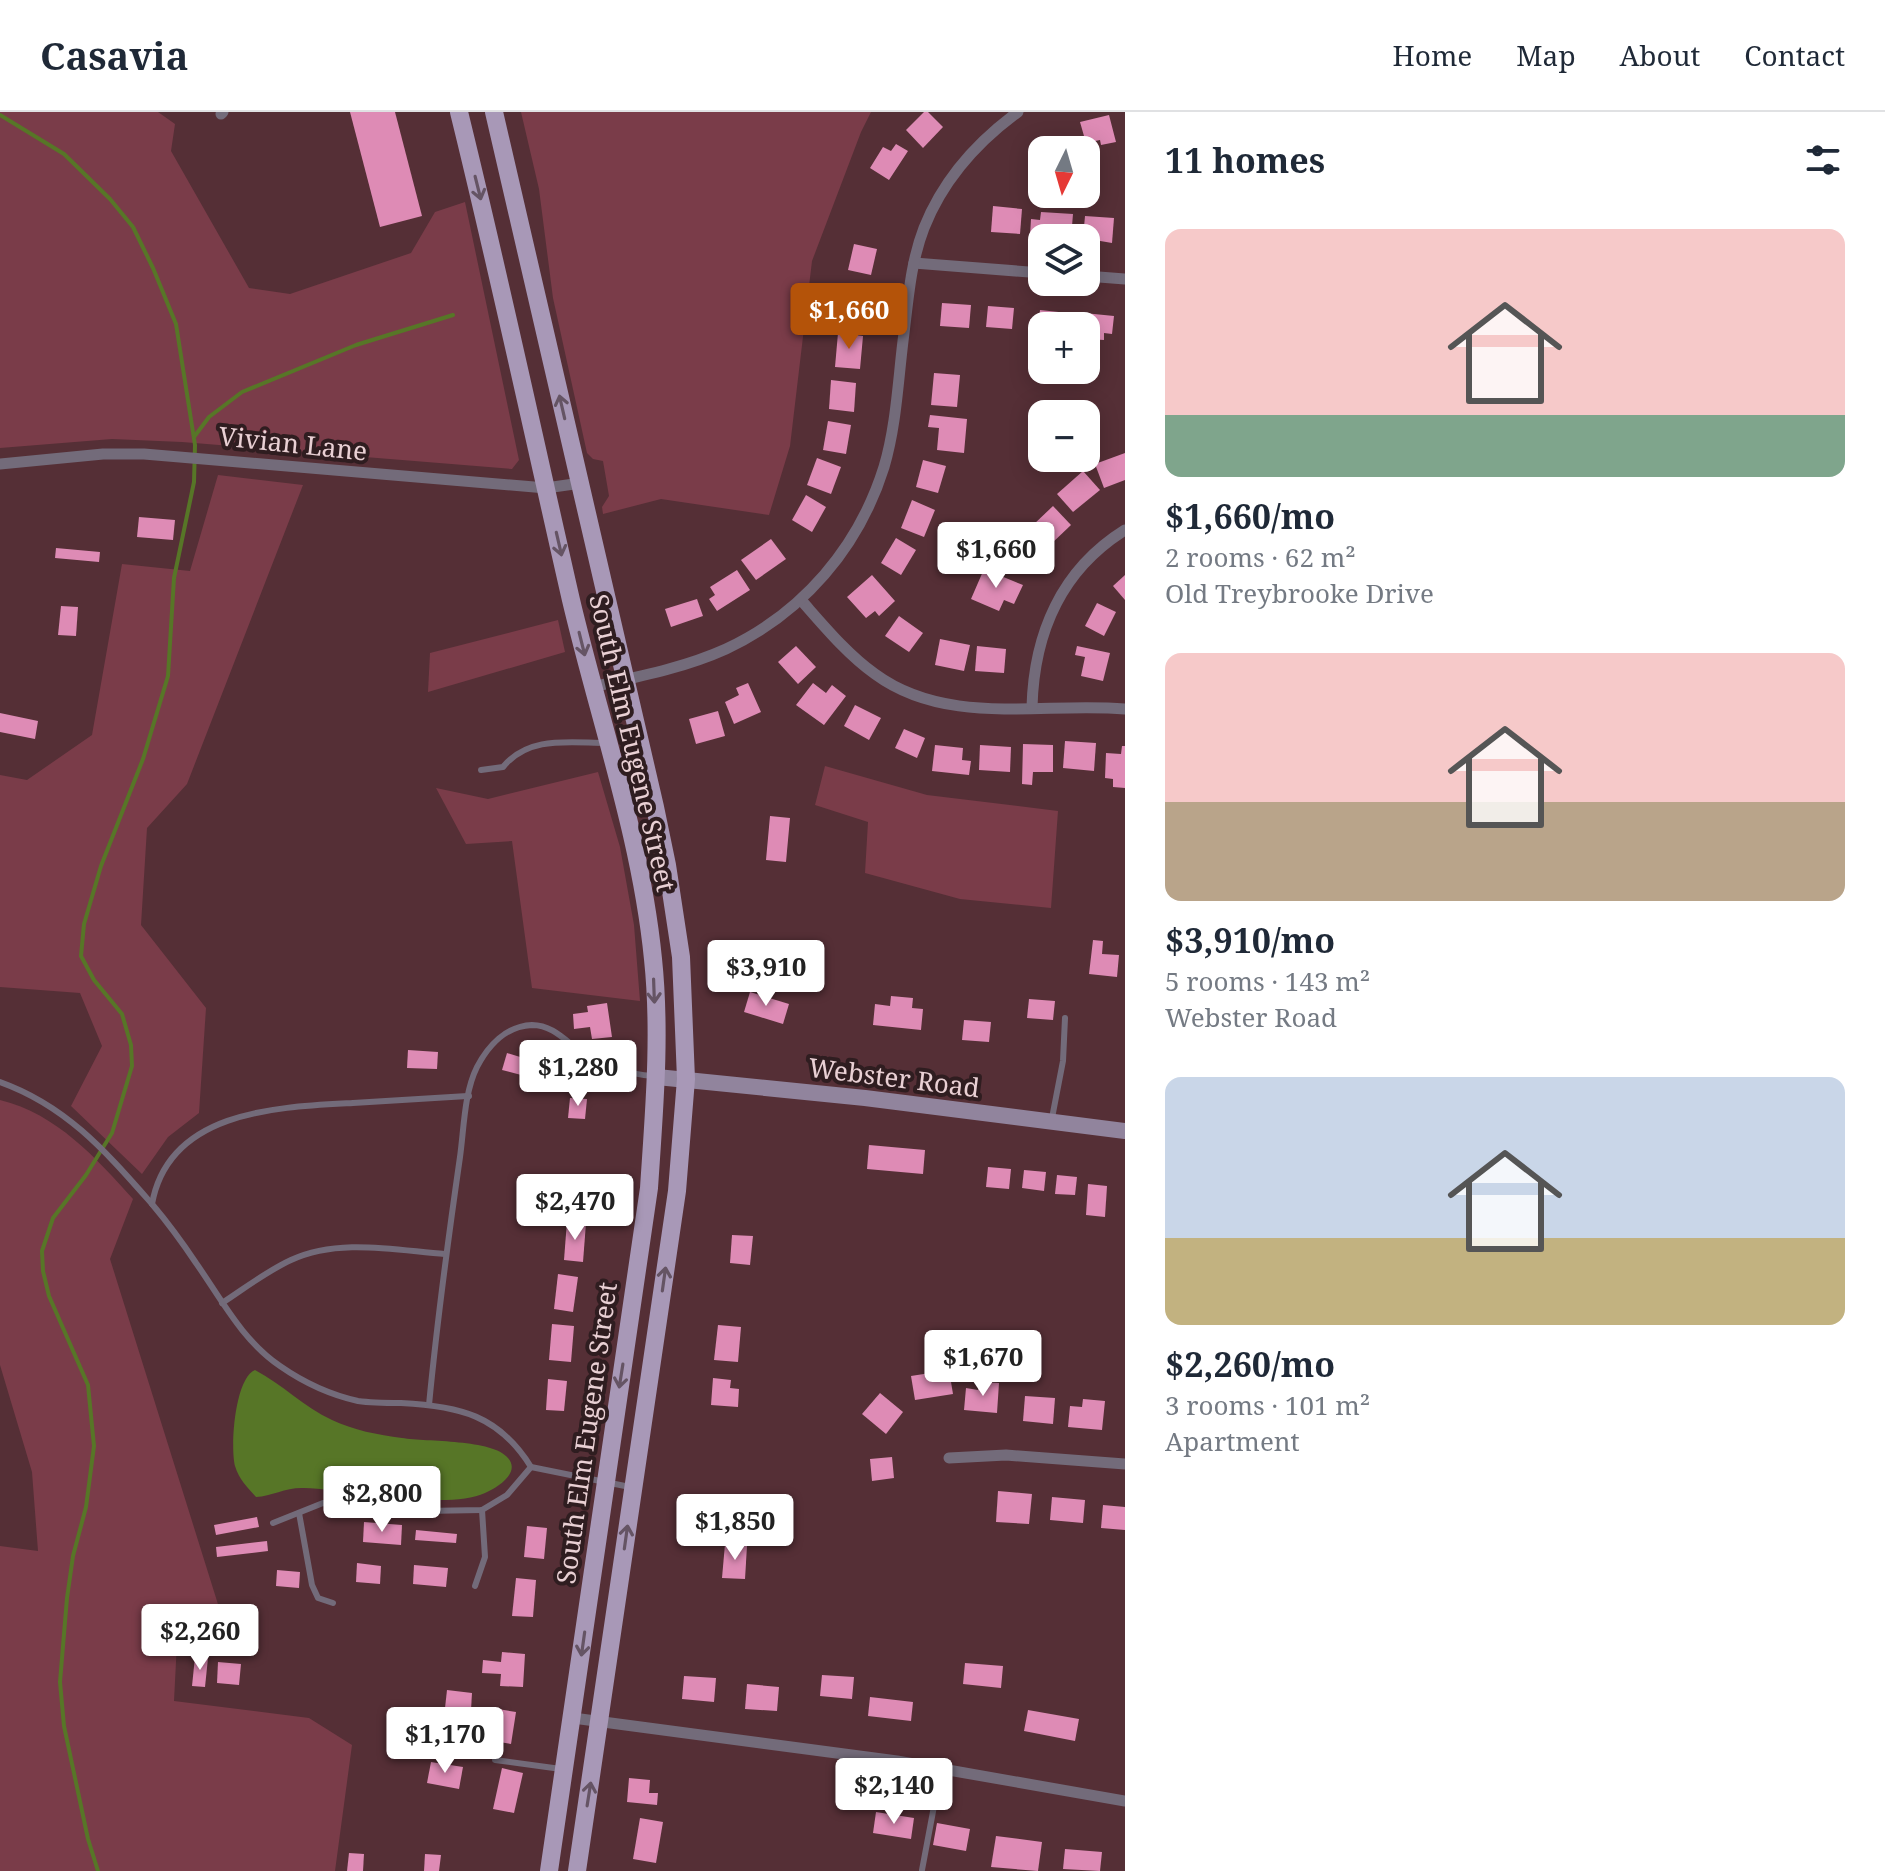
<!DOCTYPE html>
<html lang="en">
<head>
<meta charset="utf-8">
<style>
	body { margin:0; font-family:"Noto Serif",serif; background:#f2f2f3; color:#1f2937; height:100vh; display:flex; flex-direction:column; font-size:30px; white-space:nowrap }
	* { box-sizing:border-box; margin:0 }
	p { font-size:26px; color:#747a83 }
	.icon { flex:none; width:44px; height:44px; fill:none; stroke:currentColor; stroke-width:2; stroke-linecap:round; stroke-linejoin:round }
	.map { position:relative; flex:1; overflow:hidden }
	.drawer { display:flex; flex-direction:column; background:#fff; width:760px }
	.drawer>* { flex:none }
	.needle { width:52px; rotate:185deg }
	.controls { position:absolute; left:1028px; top:24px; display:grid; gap:16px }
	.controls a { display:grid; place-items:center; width:72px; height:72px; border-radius:16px; background:#fff; box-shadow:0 4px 20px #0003; font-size:40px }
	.price { position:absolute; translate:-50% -68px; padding:0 18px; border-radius:8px; background:#fff; color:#222; font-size:26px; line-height:52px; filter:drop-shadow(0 2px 4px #0008) }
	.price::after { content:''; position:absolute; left:50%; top:48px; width:24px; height:18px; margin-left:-12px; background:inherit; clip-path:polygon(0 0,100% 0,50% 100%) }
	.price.current { background:#b45309; color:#fff }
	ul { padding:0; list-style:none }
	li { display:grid; align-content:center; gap:16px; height:424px; padding:0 40px }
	li span { display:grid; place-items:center; height:248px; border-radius:16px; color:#555 }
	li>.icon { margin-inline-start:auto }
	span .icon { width:144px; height:144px; fill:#fffc; stroke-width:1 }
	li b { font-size:34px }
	h2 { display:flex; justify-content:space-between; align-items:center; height:96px; padding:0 40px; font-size:34px }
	header { display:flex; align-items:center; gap:48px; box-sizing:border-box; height:112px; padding:0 40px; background:#fff; border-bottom:2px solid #e0e1e3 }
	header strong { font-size:38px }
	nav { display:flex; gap:44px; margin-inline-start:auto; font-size:28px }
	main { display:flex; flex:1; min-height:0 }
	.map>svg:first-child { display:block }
	.green { fill:#7a3c49 }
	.water { fill:#577627 }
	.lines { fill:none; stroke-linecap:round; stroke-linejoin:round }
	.stream { stroke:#577627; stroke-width:4 }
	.building { fill:#de8bb5 }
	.lane { stroke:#736b7a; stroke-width:6 }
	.street { stroke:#736b7a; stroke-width:11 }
	.secondary { stroke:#91849d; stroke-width:16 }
	.primary { stroke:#a898b7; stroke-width:18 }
	.oneway { stroke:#655464 }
	.labels { text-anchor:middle; stroke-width:8; stroke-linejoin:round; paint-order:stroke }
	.street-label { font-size:26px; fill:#e9d0d4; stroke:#2f1d20 }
</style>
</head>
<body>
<header>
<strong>Casavia</strong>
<nav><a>Home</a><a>Map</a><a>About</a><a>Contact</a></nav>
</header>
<main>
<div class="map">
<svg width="1125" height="1759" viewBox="0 0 1125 1759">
	<rect width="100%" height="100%" fill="#552f36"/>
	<g class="green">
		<path d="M0 0H158L175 12 171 39 249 176 290 182 411 141 435 100 465 90 519 348 512 357 182 330 112 327 0 336Z"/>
		<path d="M521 0H871L861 20 812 149 790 334 769 403 661 387 603 402 602 395 609 384 603 349 593 347 587 341 553 186 539 77Z"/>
		<path d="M218 363 303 373 187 672 147 716 141 813 206 896 199 1001 168 1025 142 1062 71 994 102 934 80 881 0 875V663L27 668 92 623 122 452 190 459Z"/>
		<path d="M558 508 565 540 428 580 430 541Z"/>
		<path d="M825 654 927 683 1058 699 1051 796 960 787 865 761 868 710 815 693Z"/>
		<path d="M598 660 620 735 634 813 640 889 532 876 512 729 466 732 436 676 488 687Z"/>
		<path d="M0 988C57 1002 96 1046 133 1087L110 1147 232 1537 177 1530 174 1589 309 1606 352 1633 335 1759H0V1434L38 1439 32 1360 0 1253Z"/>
	</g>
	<path class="water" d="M255 1258C282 1272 304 1295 332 1308 353 1318 378 1323 402 1326 427 1330 493 1327 508 1346 521 1361 497 1376 485 1381 446 1399 350 1377 304 1376 287 1375 272 1384 256 1385 247 1375 239 1367 235 1354 230 1334 235 1266 255 1258Z"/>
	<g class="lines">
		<g class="stream">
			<path d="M0 3 64 42 110 87 133 115 153 156 176 212 195 333 194 370 174 466 168 564 143 647 101 754 84 812 81 844 94 868 122 902 131 933 132 954 112 1021 86 1063 53 1106 42 1139 43 1159 49 1184 88 1273 94 1334 86 1395 73 1444 67 1486 60 1570 64 1614 88 1727 98 1759"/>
			<path d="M194 325 209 305 242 280 356 233 453 203"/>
		</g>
	</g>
	<g class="building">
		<path d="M350 0H395L422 104 380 115Z"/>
		<path d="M924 0H928L943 15 923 36 906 18Z"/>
		<path d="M1109 3 1116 30 1101 33 1100 28 1086 31 1080 10Z"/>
		<path d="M896 32 908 39 889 68 870 56 883 35 891 39Z"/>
		<path d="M993 94 1022 97 1020 122 991 120Z"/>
		<path d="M1041 100 1073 102 1071 126 1030 124 1031 107 1040 108Z"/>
		<path d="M1085 104 1114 106 1112 131 1083 126Z"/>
		<path d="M854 132 877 137 871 163 848 158Z"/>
		<path d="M827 171 869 176 867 196 855 194 854 207 823 204Z"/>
		<path d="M942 191 971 193 969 216 940 214Z"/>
		<path d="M988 194 1014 196 1012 217 986 215Z"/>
		<path d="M1040 198 1068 201 1067 214H1042V225L1029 224 1030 207 1039 208Z"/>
		<path d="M1074 200 1114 204 1112 222 1104 221V228L1086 227V214H1073Z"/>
		<path d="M838 221 863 224 860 257 835 255Z"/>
		<path d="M934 261 960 263 957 295 931 293Z"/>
		<path d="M831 268 856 271 854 300 829 297Z"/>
		<path d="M930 303 967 307 964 341 937 338 939 316 928 315Z"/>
		<path d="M828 309 851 313 846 342 823 338Z"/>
		<path d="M1125 341V368L1104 376 1095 352Z"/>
		<path d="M817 346 841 355 831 382 807 373Z"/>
		<path d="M923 348 946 354 938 381 916 375Z"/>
		<path d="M1083 359 1100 378 1073 400 1057 382Z"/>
		<path d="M806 383 826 395 812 420 792 408Z"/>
		<path d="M912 388 935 398 924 425 901 416Z"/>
		<path d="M1053 394 1071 413 1050 433 1032 414Z"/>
		<path d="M139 405 175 408 173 428 137 425Z"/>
		<path d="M1015 424 1043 442 1038 451 1029 446 1019 461 999 448Z"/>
		<path d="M896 426 916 438 901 463 881 451Z"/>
		<path d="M771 427 786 447 756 468 741 448Z"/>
		<path d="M56 436 100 440 99 450 55 446Z"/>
		<path d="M984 457 1023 473 1014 492 1004 488 999 499 971 487Z"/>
		<path d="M737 458 750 478 717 499 709 487 715 483 710 475Z"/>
		<path d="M872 463 895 489 879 504 875 499 866 506 847 485Z"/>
		<path d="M1125 463V488L1113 474Z"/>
		<path d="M697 487 703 504 671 515 665 497Z"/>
		<path d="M1097 491 1116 500 1104 524 1085 514Z"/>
		<path d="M61 494 78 495 76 524 58 523Z"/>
		<path d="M899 504 923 521 909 540 885 524Z"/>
		<path d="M940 527 970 533 964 559 935 553Z"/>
		<path d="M796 534 816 555 798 572 778 550Z"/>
		<path d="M977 534 1006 537 1004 561 975 559Z"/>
		<path d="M1077 534 1110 541 1103 569 1081 564 1085 545 1075 543Z"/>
		<path d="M748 571 761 600 734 612 725 590 739 583 736 576Z"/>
		<path d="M813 571 826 581 832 573 846 584 824 613 796 593Z"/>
		<path d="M855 593 881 606 869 628 844 614Z"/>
		<path d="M718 599 725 624 696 632 689 607Z"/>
		<path d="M0 601 38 609 35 627 0 620Z"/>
		<path d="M904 617 925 626 917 646 895 636Z"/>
		<path d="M1065 629 1096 631 1094 659 1063 656Z"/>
		<path d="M1023 632 1053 633V660H1033L1032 673 1022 672Z"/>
		<path d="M935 633 963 636 962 648 971 649 969 663 932 659Z"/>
		<path d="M980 633 1011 635 1010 660 979 658Z"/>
		<path d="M1122 634H1125V676L1113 675V667L1105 666 1106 641 1121 642Z"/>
		<path d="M770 704 790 706 786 750 766 748Z"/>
		<path d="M1093 828 1103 829 1102 842 1119 843 1117 865 1089 862Z"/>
		<path d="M750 880 789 892 783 912 744 900Z"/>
		<path d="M891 884 913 886 912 896 923 897 921 918 873 913 875 892 890 894Z"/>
		<path d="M1029 887 1055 889 1053 908 1027 906Z"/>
		<path d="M607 891 612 925 592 927 590 915 574 917 573 902 588 900 587 894Z"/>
		<path d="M964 908 991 910 989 930 962 928Z"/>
		<path d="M408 938 438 940 437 957 407 956Z"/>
		<path d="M507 941 530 948 525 964 502 958Z"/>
		<path d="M570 986 587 987 585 1007 568 1006Z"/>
		<path d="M869 1033 925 1038 923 1062 867 1057Z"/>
		<path d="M988 1055 1011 1057 1009 1077 986 1075Z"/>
		<path d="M1024 1058 1046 1060 1044 1079 1022 1076Z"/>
		<path d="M1057 1063 1077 1065 1075 1083 1055 1082Z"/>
		<path d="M1088 1072 1107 1074 1105 1105 1086 1103Z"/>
		<path d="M572 1073 593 1075 591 1095 571 1093Z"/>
		<path d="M567 1109 586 1111 583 1150 564 1148Z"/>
		<path d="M732 1123 753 1124 750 1153 730 1151Z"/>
		<path d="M558 1162 578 1165 573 1200 554 1197Z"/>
		<path d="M552 1212 574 1214 571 1250 549 1248Z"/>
		<path d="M718 1213 741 1215 738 1250 714 1248Z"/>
		<path d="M949 1258 953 1282 915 1288 911 1264Z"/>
		<path d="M713 1266 731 1268 730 1276 739 1277 738 1295 711 1293Z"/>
		<path d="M548 1267 567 1269 564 1299 546 1298Z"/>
		<path d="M979 1270 999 1271 997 1301 964 1298 966 1276 978 1278Z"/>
		<path d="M880 1281 903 1300 886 1322 862 1302Z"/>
		<path d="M1025 1284 1055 1286 1053 1312 1023 1309Z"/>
		<path d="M1083 1287 1105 1289 1102 1318 1068 1315 1070 1294 1082 1295Z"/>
		<path d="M892 1345 894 1366 872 1369 870 1347Z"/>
		<path d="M998 1379 1032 1382 1029 1412 996 1410Z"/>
		<path d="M1052 1385 1085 1388 1083 1411 1050 1408Z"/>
		<path d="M1103 1393 1125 1395V1418L1101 1416Z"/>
		<path d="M257 1405 259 1415 216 1423 214 1413Z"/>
		<path d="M364 1410 402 1413 401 1433 363 1430Z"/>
		<path d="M527 1414 547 1416 544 1447 524 1445Z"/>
		<path d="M416 1418 457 1422 456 1431 415 1428Z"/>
		<path d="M267 1429 268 1439 217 1445 216 1435Z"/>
		<path d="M725 1432 747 1434 745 1467 722 1466Z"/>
		<path d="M357 1451 381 1454 380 1472 356 1470Z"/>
		<path d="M414 1453 448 1456 446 1475 413 1472Z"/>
		<path d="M277 1458 300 1460 299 1476 276 1474Z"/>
		<path d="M516 1466 536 1468 533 1505 512 1504Z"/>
		<path d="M502 1540 525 1542 523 1575 500 1574 501 1562 482 1561 483 1548 501 1550Z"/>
		<path d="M195 1545 208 1546 205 1575 192 1574Z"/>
		<path d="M218 1550 241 1552 239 1573 217 1571Z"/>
		<path d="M965 1551 1003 1554 1001 1576 963 1572Z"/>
		<path d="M822 1563 854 1565 852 1587 820 1584Z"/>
		<path d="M684 1564 716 1566 714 1590 682 1587Z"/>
		<path d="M747 1572 779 1575 777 1599 745 1597Z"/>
		<path d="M447 1578 472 1581 471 1598 445 1596Z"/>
		<path d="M870 1585 913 1590 911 1609 868 1604Z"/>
		<path d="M492 1596 516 1600 511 1632 487 1628Z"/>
		<path d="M1028 1598 1079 1607 1075 1629 1024 1619Z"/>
		<path d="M431 1650 463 1655 459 1677 427 1671Z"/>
		<path d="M502 1656 523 1661 514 1701 493 1697Z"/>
		<path d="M629 1666 650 1668 649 1681H658L657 1693 627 1690Z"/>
		<path d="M876 1700 914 1706 911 1727 873 1721Z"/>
		<path d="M640 1706 663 1710 656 1751 633 1747Z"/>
		<path d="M937 1711 970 1717 966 1739 933 1733Z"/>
		<path d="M996 1724 1042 1730 1038 1759 991 1755Z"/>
		<path d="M1065 1737 1102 1740 1100 1759 1063 1757Z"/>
		<path d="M349 1741 364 1742 363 1759H347Z"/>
		<path d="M425 1742 441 1743 439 1759H424Z"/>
	</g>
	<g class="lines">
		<g class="lane">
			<path d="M481 658 503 655C529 623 570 631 607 631"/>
			<path d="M0 970C67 994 106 1040 152 1092"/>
			<path d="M469 984C430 986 391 989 353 991 278 995 169 998 152 1092 168 1111 182 1130 196 1151 222 1188 242 1228 280 1254 303 1270 331 1283 358 1289 372 1291 387 1291 401 1291 459 1294 499 1303 531 1355L630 1375"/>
			<path d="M1052 1006 1063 949 1065 906"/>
			<path d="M222 1191C245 1176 267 1159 291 1148 338 1126 394 1138 445 1142"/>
			<path d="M429 1293C437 1210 448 1128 460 1045 464 1017 464 981 477 955 488 934 506 914 532 913 554 913 567 931 584 942 606 955 627 962 653 964"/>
			<path d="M299 1401 312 1473 318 1486 333 1491"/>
			<path d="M273 1411 323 1391 424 1399 482 1398 507 1383 531 1355"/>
			<path d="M475 1474 485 1445 482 1398"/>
			<path d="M495 1648 561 1657"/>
			<path d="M922 1758 941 1657"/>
		</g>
		<g class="street">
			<path d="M221 2 223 0"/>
			<path d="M914 151 1042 161"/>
			<path d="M1086 164 1125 167"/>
			<path d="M0 352 103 342H144L546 376 581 371"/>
			<path d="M801 488C824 514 847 542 875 562 947 615 1042 590 1125 597"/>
			<path d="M592 575C637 565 684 556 726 537 803 501 859 435 884 355 896 315 898 270 903 229 908 191 910 152 924 116 943 68 977 30 1018 0"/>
			<path d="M1032 595C1034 522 1061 458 1125 418"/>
			<path d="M949 1346 1006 1343 1125 1352"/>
			<path d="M573 1606 897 1649 1125 1689"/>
		</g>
		<path class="secondary" d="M657 965 865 986 1125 1019"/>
		<g class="primary">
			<path d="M459 0C499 162 534 326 571 488 599 607 641 725 653 847 661 923 654 1000 649 1076L549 1759"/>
			<path d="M494 0 655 695 667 753 681 845 686 967 677 1079 577 1759"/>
		</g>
	</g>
	<defs><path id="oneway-shaft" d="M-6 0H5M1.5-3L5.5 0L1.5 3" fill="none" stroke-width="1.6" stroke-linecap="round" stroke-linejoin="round" transform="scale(2)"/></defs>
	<g class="oneway">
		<use href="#oneway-shaft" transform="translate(478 76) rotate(76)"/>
		<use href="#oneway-shaft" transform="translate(562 295) rotate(-103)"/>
		<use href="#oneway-shaft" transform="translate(559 432) rotate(77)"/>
		<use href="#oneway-shaft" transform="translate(582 532) rotate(76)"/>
		<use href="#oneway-shaft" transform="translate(654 879) rotate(88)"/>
		<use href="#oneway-shaft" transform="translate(664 1167) rotate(-82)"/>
		<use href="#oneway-shaft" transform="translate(621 1264) rotate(99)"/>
		<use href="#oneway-shaft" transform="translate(626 1425) rotate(-82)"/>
		<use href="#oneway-shaft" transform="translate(583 1532) rotate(98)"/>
		<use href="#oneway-shaft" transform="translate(589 1682) rotate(-81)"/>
	</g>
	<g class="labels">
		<g class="street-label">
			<text transform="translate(293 332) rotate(6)" y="9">Vivian Lane</text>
			<text transform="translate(632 631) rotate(77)" y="9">South Elm Eugene Street</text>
			<text transform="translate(894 966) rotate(7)" y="9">Webster Road</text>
			<text transform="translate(587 1321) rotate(-82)" y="9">South Elm Eugene Street</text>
		</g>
	</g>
</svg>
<div class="controls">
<a><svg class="needle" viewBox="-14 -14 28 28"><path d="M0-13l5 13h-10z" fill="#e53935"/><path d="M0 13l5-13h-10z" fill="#747a83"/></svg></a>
<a><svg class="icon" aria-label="layers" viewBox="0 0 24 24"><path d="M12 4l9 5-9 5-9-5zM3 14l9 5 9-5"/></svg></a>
<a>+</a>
<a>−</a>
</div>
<b class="price current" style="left:849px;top:239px">$1,660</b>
<b class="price" style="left:996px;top:478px">$1,660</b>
<b class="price" style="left:766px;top:896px">$3,910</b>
<b class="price" style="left:578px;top:996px">$1,280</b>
<b class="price" style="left:575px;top:1130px">$2,470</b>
<b class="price" style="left:983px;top:1286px">$1,670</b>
<b class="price" style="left:382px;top:1422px">$2,800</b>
<b class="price" style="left:735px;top:1450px">$1,850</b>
<b class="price" style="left:200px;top:1560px">$2,260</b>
<b class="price" style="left:445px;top:1663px">$1,170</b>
<b class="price" style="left:894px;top:1714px">$2,140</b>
</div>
<section class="drawer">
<h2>11 homes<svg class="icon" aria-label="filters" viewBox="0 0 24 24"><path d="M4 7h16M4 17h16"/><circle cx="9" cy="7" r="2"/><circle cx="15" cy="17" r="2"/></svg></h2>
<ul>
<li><span style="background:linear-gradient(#f6c9c9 75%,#7fa58c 0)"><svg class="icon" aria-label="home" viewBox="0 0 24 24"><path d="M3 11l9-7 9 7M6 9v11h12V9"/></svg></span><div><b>$1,660/mo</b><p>2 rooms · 62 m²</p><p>Old Treybrooke Drive</p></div></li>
<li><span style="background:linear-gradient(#f6c9c9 60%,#b9a48a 0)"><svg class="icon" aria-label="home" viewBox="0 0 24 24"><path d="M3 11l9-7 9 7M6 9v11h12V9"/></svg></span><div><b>$3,910/mo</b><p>5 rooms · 143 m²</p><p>Webster Road</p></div></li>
<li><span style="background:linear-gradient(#c9d6e8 65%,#c2b280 0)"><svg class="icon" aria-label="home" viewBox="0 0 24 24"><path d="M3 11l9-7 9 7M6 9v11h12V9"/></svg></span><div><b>$2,260/mo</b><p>3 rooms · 101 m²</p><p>Apartment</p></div></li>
</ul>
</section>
</main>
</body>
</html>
